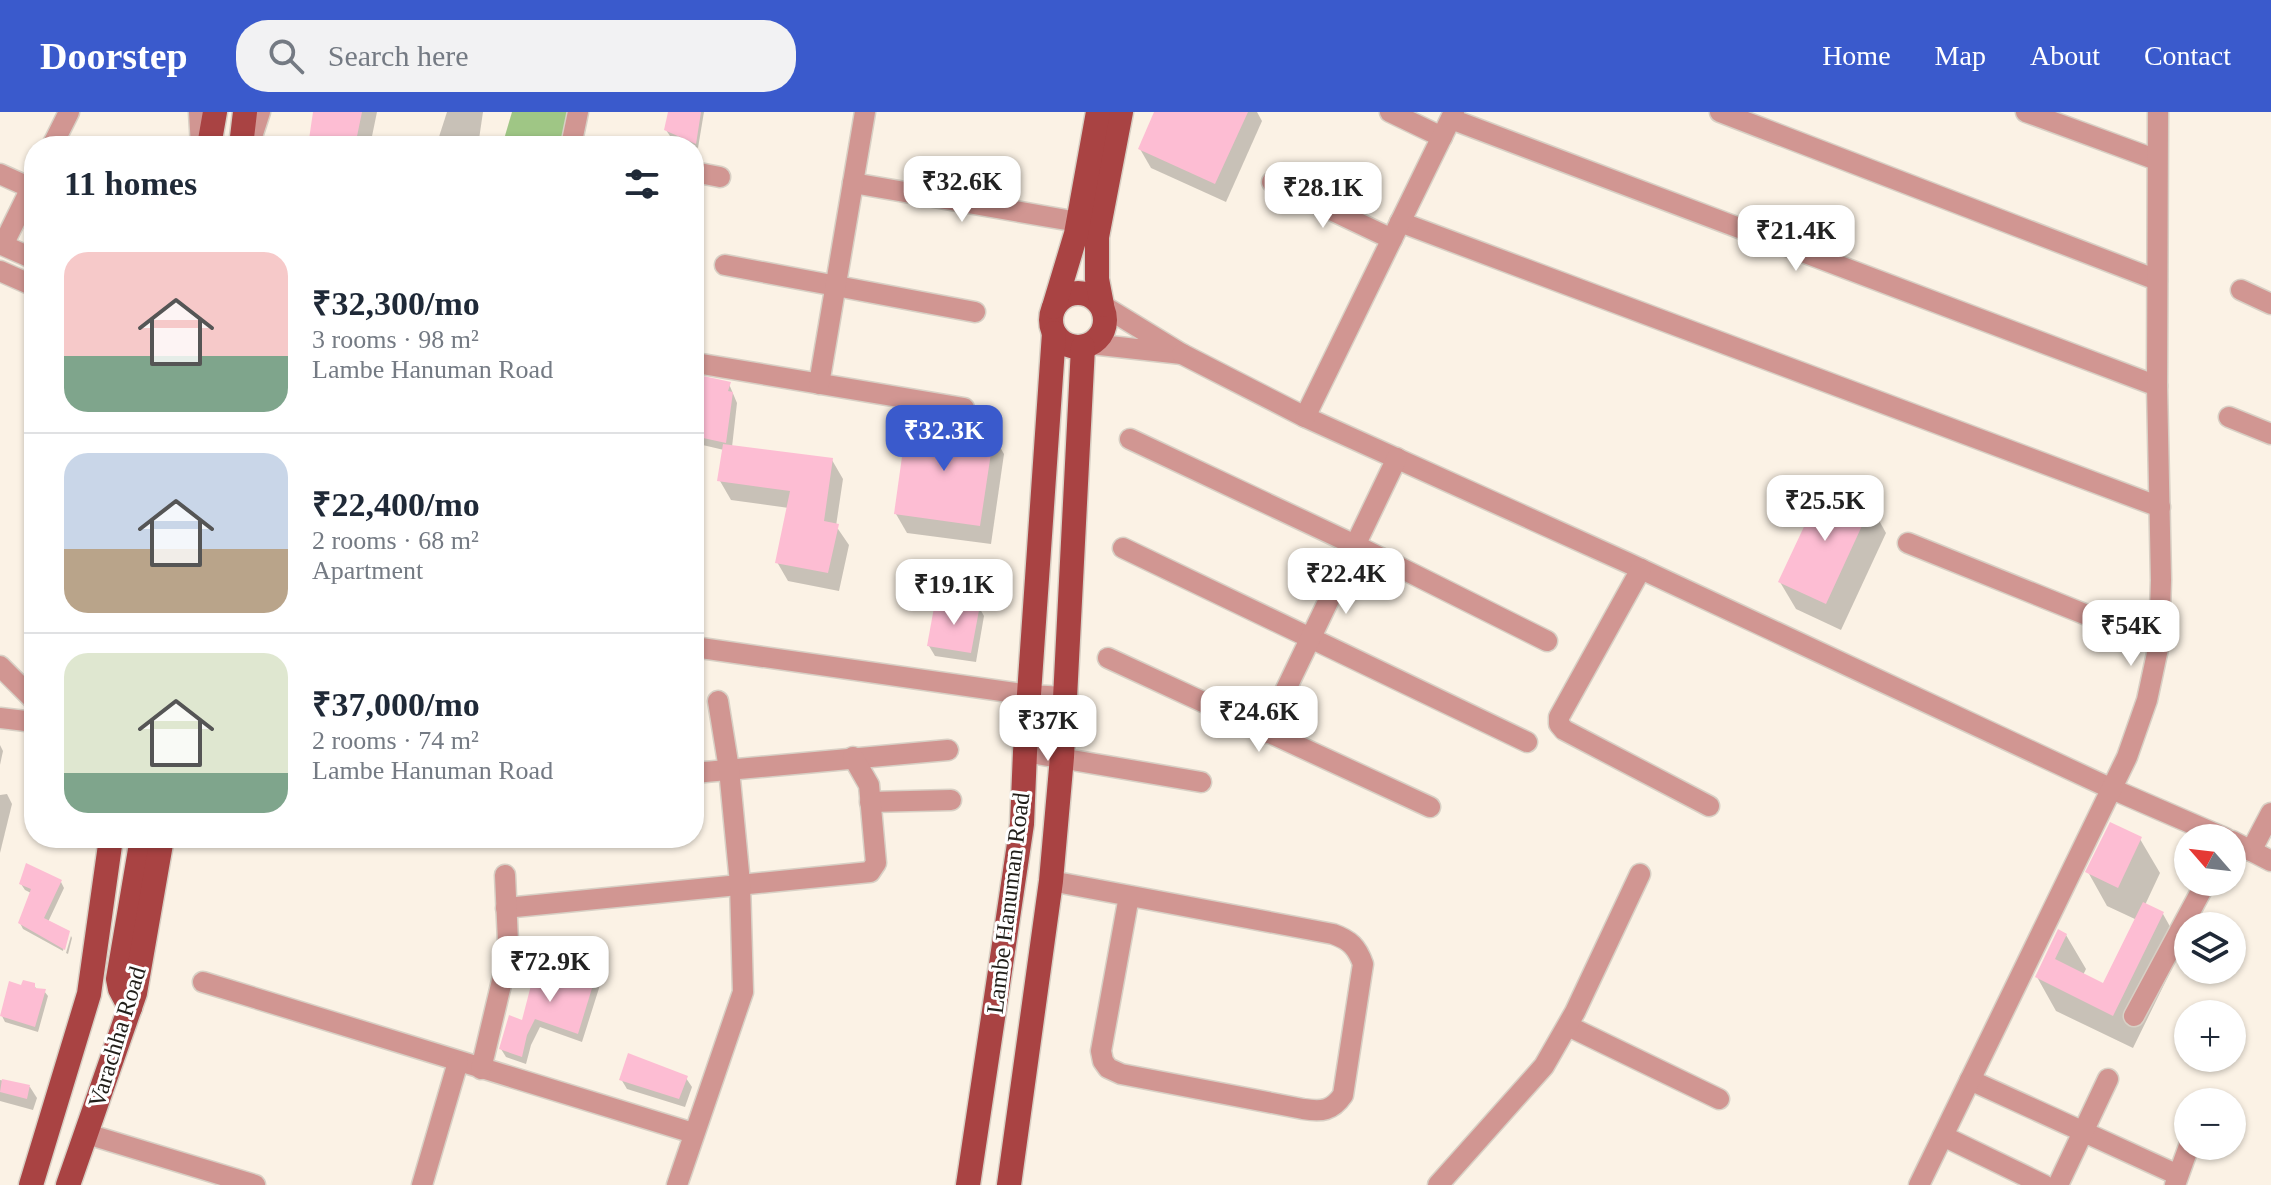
<!DOCTYPE html>
<html lang="en">
<head>
<meta charset="utf-8">
<style>
	body { margin:0; font-family:"Times New Roman",serif; background:#f2f2f3; color:#1f2937; height:100vh; display:flex; flex-direction:column; font-size:30px; white-space:nowrap }
	* { box-sizing:border-box; margin:0 }
	p { font-size:26px; color:#747a83 }
	.icon { flex:none; width:44px; height:44px; fill:none; stroke:currentColor; stroke-width:2; stroke-linecap:round; stroke-linejoin:round }
	.map { position:relative; flex:1; overflow:hidden }
	.details { position:absolute; left:24px; top:24px; width:680px; height:712px; display:flex; flex-direction:column; background:#fff; border-radius:32px; box-shadow:0 2px 6px #0004 }
	.details>* { flex:none }
	.needle { width:52px; rotate:298deg }
	.buttons { position:absolute; left:2174px; top:712px; display:grid; gap:16px }
	.buttons a { display:grid; place-items:center; width:72px; height:72px; border-radius:50%; background:#fff; box-shadow:0 2px 6px #0004; font-size:40px }
	.price { position:absolute; translate:-50% -68px; padding:0 18px; border-radius:16px; background:#fff; color:#222; font-size:26px; line-height:52px; filter:drop-shadow(0 2px 4px #0008) }
	.price::after { content:''; position:absolute; left:50%; top:48px; width:24px; height:18px; margin-left:-12px; background:inherit; clip-path:polygon(0 0,100% 0,50% 100%) }
	.price.selected { background:#3a5acc; color:#fff }
	ul { padding:0; list-style:none }
	li { display:flex; align-items:center; gap:24px; height:200px; padding:0 40px }
	li+li { border-top:2px solid #e0e1e3 }
	li span { display:grid; place-items:center; flex:none; width:224px; height:160px; border-radius:24px; color:#555 }
	li>.icon { margin-inline-start:auto }
	span .icon { width:96px; height:96px; fill:#fffc; stroke-width:1 }
	li b { font-size:34px }
	h2 { display:flex; justify-content:space-between; align-items:center; height:96px; padding:0 40px; font-size:34px }
	header { display:flex; align-items:center; gap:48px; box-sizing:border-box; height:112px; padding:0 40px; background:#3a5acc; color:#fff }
	header strong { font-size:38px }
	nav { display:flex; gap:44px; margin-inline-start:auto; font-size:28px }
	.search { width:560px; height:72px; background:#f2f2f3; display:flex; align-items:center; gap:20px; box-sizing:border-box; padding:0 28px; border-radius:32px; color:#747a83; font-size:30px }
	.map>svg:first-child { display:block }
	.forest { fill:#9fc685 }
	.shadow { fill:#0003 }
	.building { fill:#fdbdd3 }
	.lines { fill:none; stroke-linecap:round; stroke-linejoin:round }
	.minor-casing { stroke:#d8d0c5; stroke-width:23 }
	.major-casing { stroke:#d8d0c5; stroke-width:27 }
	.minor { stroke:#d19692; stroke-width:20 }
	.major { stroke:#a94343; stroke-width:24 }
	.labels { text-anchor:middle; stroke-width:6; stroke-linejoin:round; paint-order:stroke }
	.street-label { font-size:24px; fill:#221f1a; stroke:#fff }
</style>
</head>
<body>
<header>
<strong>Doorstep</strong>
<div class="search"><svg class="icon" aria-label="search" viewBox="0 0 24 24"><circle cx="10" cy="10" r="6"/><path d="M15 15l6 6"/></svg>Search here</div>
<nav><a>Home</a><a>Map</a><a>About</a><a>Contact</a></nav>
</header>
<div class="map">
<svg width="2271" height="1073" viewBox="0 0 2271 1073">
	<rect width="100%" height="100%" fill="#fbf2e5"/>
	<path class="forest" d="M512 0H569L562 34H502Z"/>
	<g class="shadow">
		<path d="M315 0H377L370 34H291L292 29 310 32Z"/>
		<path d="M447 0H483L478 34H436Z"/>
		<path d="M670 0H704L698 36 670 24 666 18Z"/>
		<path d="M1156 0H1257L1262 9 1226 90 1151 56 1140 37Z"/>
		<path d="M729 272 737 291 732 335 832 348 843 367 836 414 849 433 839 479 788 469 777 450 789 396 731 388 720 369 724 338 694 331V277Z"/>
		<path d="M993 323 1004 342 991 432 907 421 896 402Z"/>
		<path d="M1871 394 1886 421 1841 518 1796 497 1780 470Z"/>
		<path d="M979 495 984 504 976 550 935 544 929 534Z"/>
		<path d="M0 633 3 639 0 653Z"/>
		<path d="M7 682 12 692 0 741V683Z"/>
		<path d="M2140 727 2160 761 2145 793 2163 802 2182 836 2133 936 2056 899 2037 865 2066 823 2086 857 2083 863 2104 874 2137 808 2107 794 2088 760Z"/>
		<path d="M61 770 64 776 48 810 67 821 63 839 23 817 20 811 31 781 25 778 21 772Z"/>
		<path d="M71 824 72 826 68 842 66 841Z"/>
		<path d="M595 865 600 873 582 930 540 915 531 933 526 952 506 945 501 937 523 911Z"/>
		<path d="M34 873 37 878 44 879 48 884 38 920 5 910 2 904 22 875Z"/>
		<path d="M686 966 692 975 685 995 627 977 621 967Z"/>
		<path d="M0 968 30 975 37 986 33 998 0 989Z"/>
	</g>
	<g class="building">
		<path d="M313 0H362L355 34H308Z"/>
		<path d="M668 0H701L696 32 664 18Z"/>
		<path d="M1154 0H1248L1215 72 1138 37Z"/>
		<path d="M694 262 731 270 728 279 733 280 726 331 694 324Z"/>
		<path d="M907 309 994 321 980 414 894 402Z"/>
		<path d="M723 332 833 346 824 409 839 412 828 461 775 451 790 379 717 369Z"/>
		<path d="M1825 370 1872 392 1826 492 1778 470Z"/>
		<path d="M935 490 980 493 971 541 927 534Z"/>
		<path d="M2110 710 2142 725 2118 776 2085 760Z"/>
		<path d="M26 751 62 768 44 806 70 819 65 838 18 811 31 777 19 772Z"/>
		<path d="M2143 790 2164 800 2113 904 2035 865 2058 817 2067 822 2055 847 2103 871Z"/>
		<path d="M537 850 596 863 578 922 535 907 527 923 522 945 499 937 509 903 522 908Z"/>
		<path d="M23 868 35 871V876L46 877 35 915 0 904 9 869 21 873Z"/>
		<path d="M628 941 688 964 679 987 619 968Z"/>
		<path d="M2 967 30 973 27 987 0 980Z"/>
	</g>
	<g class="lines">
		<defs>
			<g id="minor">
				<path d="M199 0 201 34"/>
				<path d="M1390 0 1442 25"/>
				<path d="M1720 0 2157 168"/>
				<path d="M2026 0 2157 48"/>
				<path d="M1451 7 2157 274"/>
				<path d="M52 34 69 0"/>
				<path d="M249 34 260 0"/>
				<path d="M571 34 578 0"/>
				<path d="M694 60 720 65"/>
				<path d="M0 62 31 76"/>
				<path d="M1272 70 1392 127"/>
				<path d="M853 71 1078 110"/>
				<path d="M1400 110 2160 395"/>
				<path d="M0 132 34 147"/>
				<path d="M3 133 34 70"/>
				<path d="M725 153 975 200"/>
				<path d="M0 159 34 174"/>
				<path d="M2241 178 2271 192"/>
				<path d="M1091 232 1182 242 1102 193"/>
				<path d="M1182 242 1305 305 1626 450 2112 677 2225 726"/>
				<path d="M702 252 964 296"/>
				<path d="M819 272 865 0"/>
				<path d="M1305 305 1454 0"/>
				<path d="M2229 305 2271 322"/>
				<path d="M1130 327 1355 433 1547 529"/>
				<path d="M1908 431 2159 532"/>
				<path d="M1123 436 1527 630"/>
				<path d="M1641 457 1559 605V612L1564 618 1709 694"/>
				<path d="M694 535 1029 583 1065 585"/>
				<path d="M1108 546 1430 695"/>
				<path d="M0 554 34 588"/>
				<path d="M0 606 34 610"/>
				<path d="M1265 621 1397 346"/>
				<path d="M1025 640 1201 670"/>
				<path d="M694 661 948 638"/>
				<path d="M870 690 951 688"/>
				<path d="M2232 729 2271 749"/>
				<path d="M2251 739 2271 701"/>
				<path d="M1051 769 1333 822C1350 828 1357 835 1363 852L1343 983C1332 999 1322 1000 1303 997L1121 962 1108 956 1103 949 1101 939 1129 784"/>
				<path d="M506 796 870 760 876 751 869 673 853 645"/>
				<path d="M203 870 693 1021"/>
				<path d="M2134 904 2206 770"/>
				<path d="M1568 914 1719 987"/>
				<path d="M481 957 505 856 508 830 505 763"/>
				<path d="M1970 968 2178 1063"/>
				<path d="M87 1022 255 1073"/>
				<path d="M1943 1024 2044 1073"/>
				<path d="M422 1073 458 950"/>
				<path d="M677 1073 743 880 740 771 729 657 718 589"/>
				<path d="M1438 1073 1544 954 1575 900 1640 762"/>
				<path d="M1919 1073 2127 645 2147 588 2159 532 2161 468 2157 274 2158 0"/>
				<path d="M2058 1073 2108 967"/>
				<path d="M2175 1073 2189 1034"/>
			</g>
			<g id="major">
				<path d="M209 34 215 0"/>
				<path d="M241 34 245 0"/>
				<circle cx="1078" cy="208" r="27"/>
				<path d="M1102 193 1097 167V125L1121 0"/>
				<path d="M1054 195 1076 122 1098 0"/>
				<path d="M130 896 120 877 118 867 142 726"/>
				<path d="M31 1073 89 882 111 726"/>
				<path d="M68 1073 135 881 162 726"/>
				<path d="M968 1073 1022 712 1025 640 1054 221"/>
				<path d="M1009 1073 1051 769 1062 645 1083 235"/>
			</g>
		</defs>
		<use href="#minor" class="minor-casing"/>
		<use href="#major" class="major-casing"/>
		<use href="#minor" class="minor"/>
		<use href="#major" class="major"/>
	</g>
	<g class="labels">
		<g class="street-label">
			<text transform="translate(1008 791) rotate(-83)" y="8">Lambe Hanuman Road</text>
			<text transform="translate(117 925) rotate(-73)" y="8">Varachha Road</text>
		</g>
	</g>
</svg>
<div class="buttons">
<a><svg class="needle" viewBox="-14 -14 28 28"><path d="M0-13l5 13h-10z" fill="#e53935"/><path d="M0 13l5-13h-10z" fill="#747a83"/></svg></a>
<a><svg class="icon" aria-label="layers" viewBox="0 0 24 24"><path d="M12 4l9 5-9 5-9-5zM3 14l9 5 9-5"/></svg></a>
<a>+</a>
<a>−</a>
</div>
<b class="price" style="left:962px;top:112px">₹32.6K</b>
<b class="price" style="left:1323px;top:118px">₹28.1K</b>
<b class="price" style="left:1796px;top:161px">₹21.4K</b>
<b class="price selected" style="left:944px;top:361px">₹32.3K</b>
<b class="price" style="left:1825px;top:431px">₹25.5K</b>
<b class="price" style="left:1346px;top:504px">₹22.4K</b>
<b class="price" style="left:954px;top:515px">₹19.1K</b>
<b class="price" style="left:2131px;top:556px">₹54K</b>
<b class="price" style="left:1259px;top:642px">₹24.6K</b>
<b class="price" style="left:1048px;top:651px">₹37K</b>
<b class="price" style="left:550px;top:892px">₹72.9K</b>
<section class="details">
<h2>11 homes<svg class="icon" aria-label="filters" viewBox="0 0 24 24"><path d="M4 7h16M4 17h16"/><circle cx="9" cy="7" r="2"/><circle cx="15" cy="17" r="2"/></svg></h2>
<ul>
<li><span style="background:linear-gradient(#f6c9c9 65%,#7fa58c 0)"><svg class="icon" aria-label="home" viewBox="0 0 24 24"><path d="M3 11l9-7 9 7M6 9v11h12V9"/></svg></span><div><b>₹32,300/mo</b><p>3 rooms · 98 m²</p><p>Lambe Hanuman Road</p></div></li>
<li><span style="background:linear-gradient(#c9d6e8 60%,#b9a48a 0)"><svg class="icon" aria-label="home" viewBox="0 0 24 24"><path d="M3 11l9-7 9 7M6 9v11h12V9"/></svg></span><div><b>₹22,400/mo</b><p>2 rooms · 68 m²</p><p>Apartment</p></div></li>
<li><span style="background:linear-gradient(#dfe7d0 75%,#7fa58c 0)"><svg class="icon" aria-label="home" viewBox="0 0 24 24"><path d="M3 11l9-7 9 7M6 9v11h12V9"/></svg></span><div><b>₹37,000/mo</b><p>2 rooms · 74 m²</p><p>Lambe Hanuman Road</p></div></li>
</ul>
</section>
</div>
</body>
</html>
